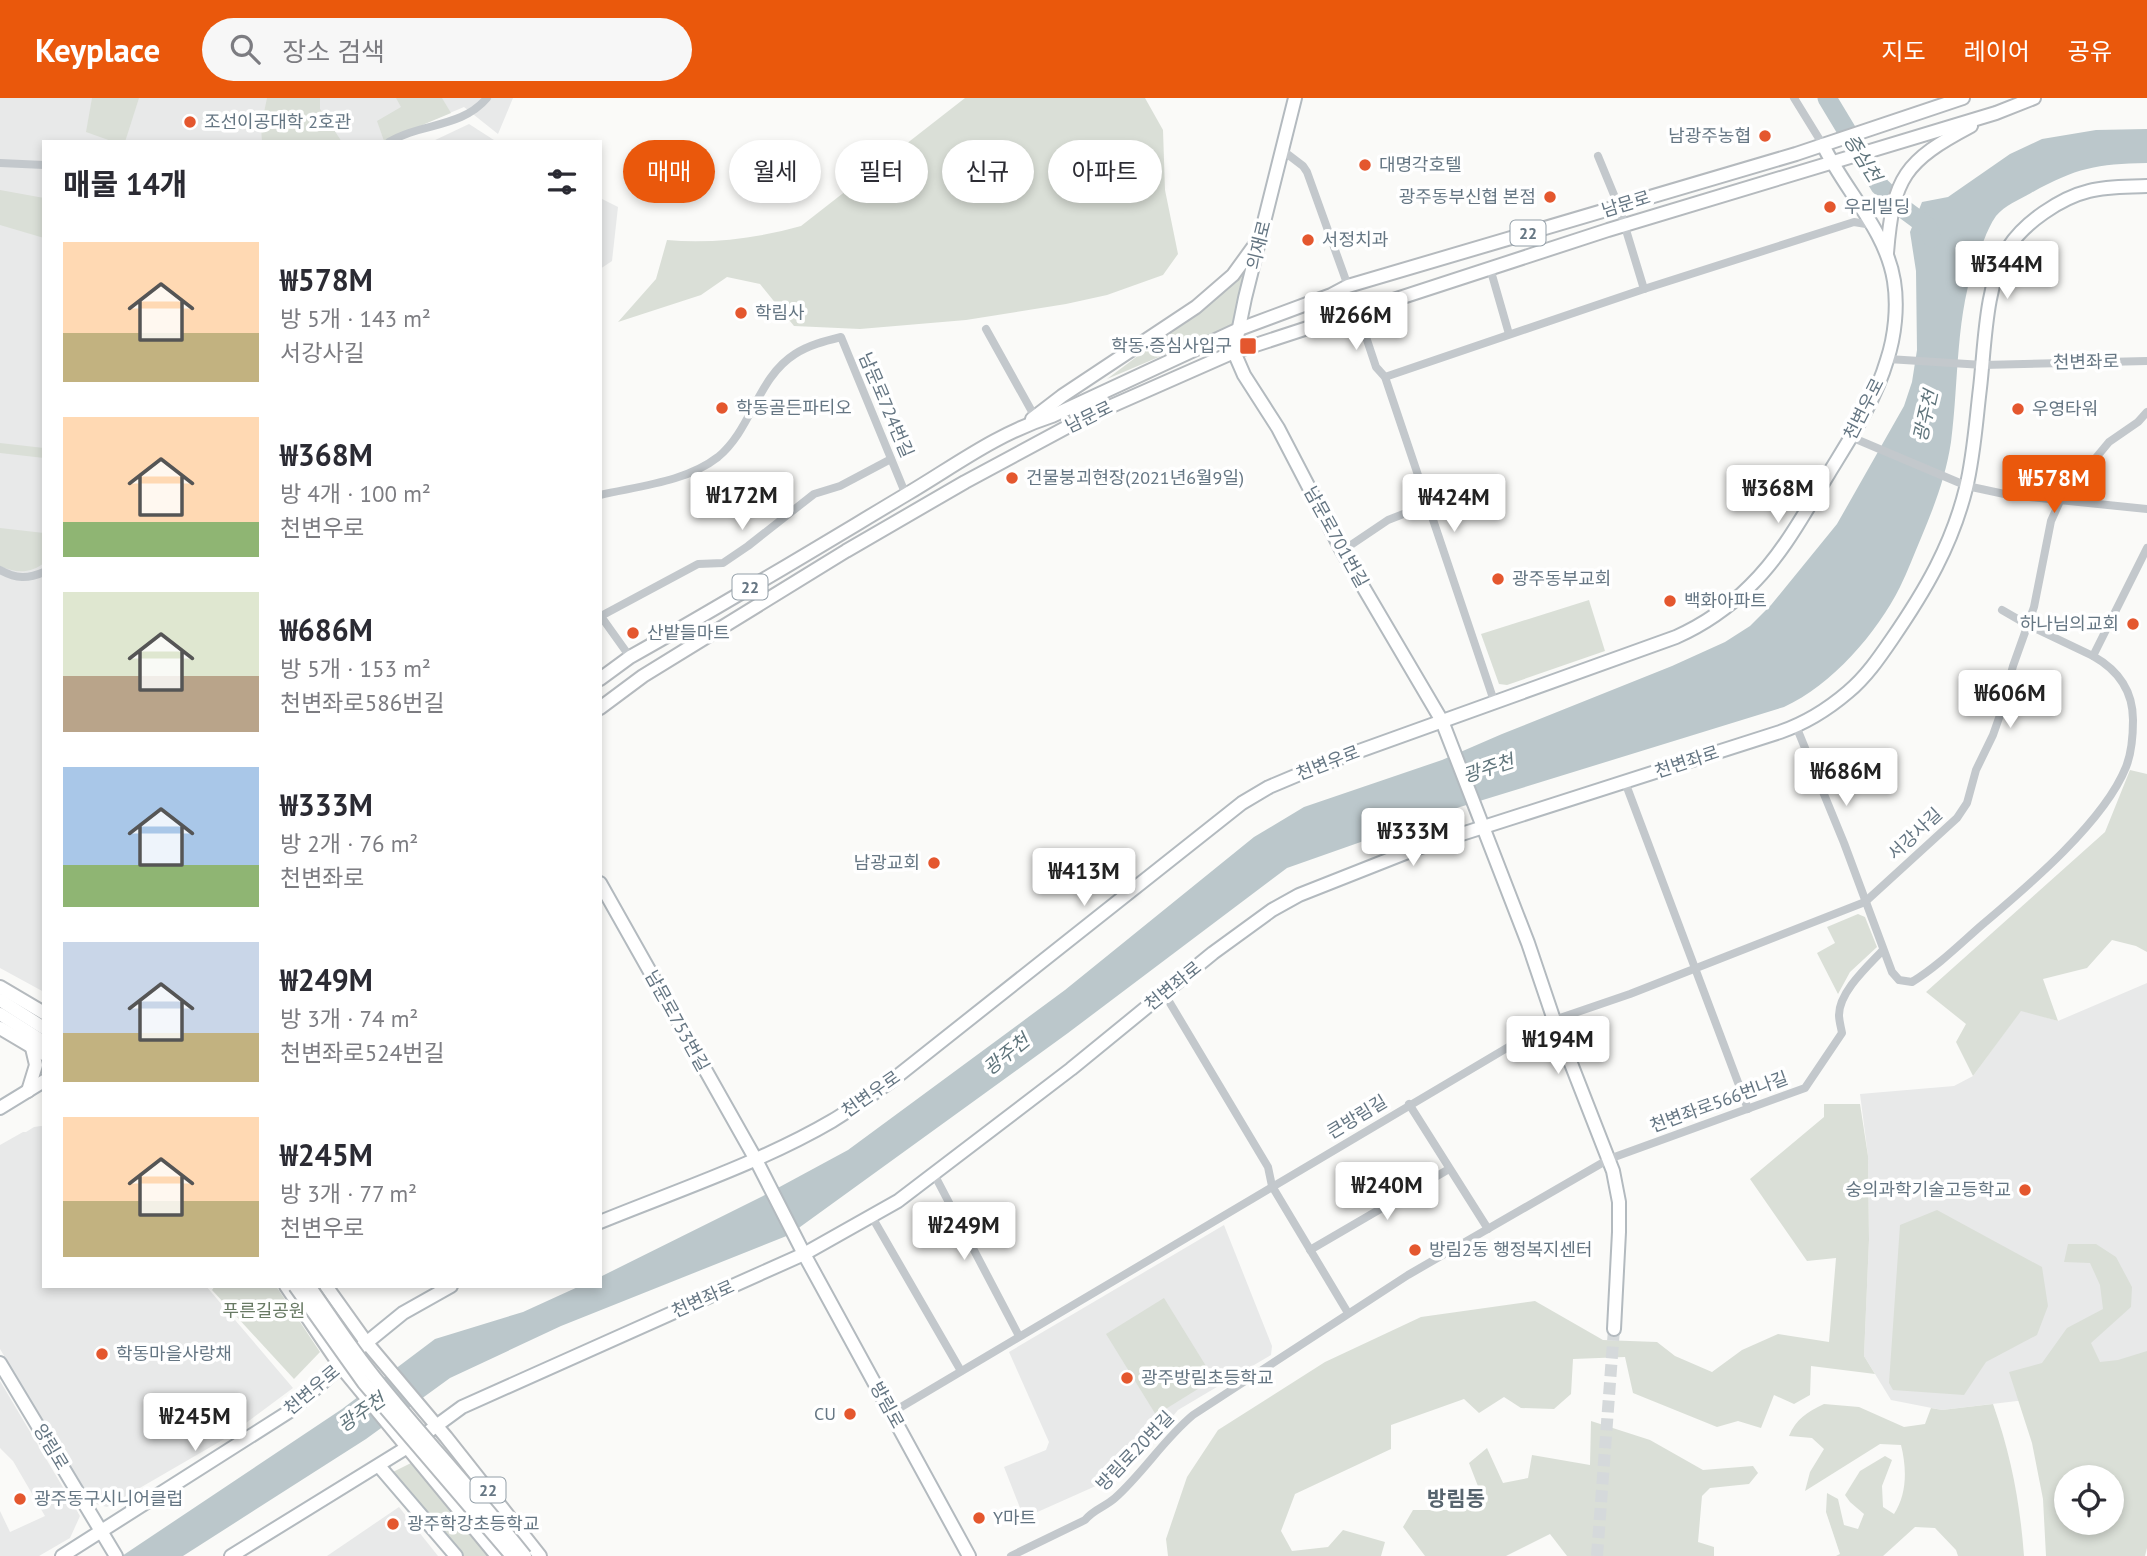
<!DOCTYPE html>
<html lang="ko">
<head>
<meta charset="utf-8">
<style>
	body { margin:0; font-family:"PT Sans","Noto Sans KR",sans-serif; background:#f7f7f7; color:#2b2b33; height:100vh; display:flex; flex-direction:column; font-size:26px; white-space:nowrap }
	* { box-sizing:border-box; margin:0 }
	p { font-size:23px; color:#7c7c81 }
	.icon { flex:none; width:38px; height:38px; fill:none; stroke:currentColor; stroke-width:2; stroke-linecap:round; stroke-linejoin:round }
	.map { position:relative; flex:1; overflow:hidden }
	.panel { position:absolute; left:42px; top:42px; width:560px; height:1148px; display:flex; flex-direction:column; background:#fff; border-radius:0px; box-shadow:0 4px 10px #0003 }
	.panel>* { flex:none }
	.guide { position:absolute; left:623px; top:42px; width:665px; height:63px; display:flex; gap:14px }
	.fabs { position:absolute; left:2054px; top:1367px; display:grid; gap:14px }
	.fabs a { display:grid; place-items:center; width:70px; height:70px; border-radius:50%; background:#fff; box-shadow:0 4px 10px #0003; font-size:35px }
	.price { position:absolute; translate:-50% -60px; padding:0 16px; border-radius:7px; background:#fff; color:#222; font-size:23px; line-height:46px; filter:drop-shadow(0 2px 4px #0008) }
	.price::after { content:''; position:absolute; left:50%; top:42px; width:21px; height:16px; margin-left:-10px; background:inherit; clip-path:polygon(0 0,100% 0,50% 100%) }
	.price.current { background:#ea580c; color:#fff }
	ul { padding:0; list-style:none }
	li { display:flex; align-items:center; gap:21px; height:175px; padding:0 21px }
	li span { display:grid; place-items:center; flex:none; width:196px; height:140px; border-radius:0px; color:#555 }
	li>.icon { margin-inline-start:auto }
	span .icon { width:84px; height:84px; fill:#fffc; stroke-width:1 }
	li b { font-size:30px }
	h2 { display:flex; justify-content:space-between; align-items:center; height:84px; padding:0 21px; font-size:30px }
	.pill { padding:0 24px; border-radius:32px; background:#fff; box-shadow:0 4px 10px #0003; font-size:24px; line-height:63px }
	.pill.current { background:#ea580c; color:#fff }
	header { display:flex; align-items:center; gap:42px; box-sizing:border-box; height:98px; padding:0 35px; background:#ea580c; color:#fff }
	header strong { font-size:33px }
	nav { display:flex; gap:38px; margin-inline-start:auto; font-size:24px }
	.search { width:490px; height:63px; background:#f7f7f7; display:flex; align-items:center; gap:18px; box-sizing:border-box; padding:0 24px; border-radius:38px; color:#7c7c81; font-size:26px }
	.map>svg:first-child { display:block }
	.built { fill:#e8e9e9 }
	.green { fill:#dadfd7; fill-rule:evenodd }
	.water { fill:#bbc7cb }
	.lines { fill:none; stroke-linecap:round; stroke-linejoin:round }
	.river { stroke:#bbc7cb; stroke-width:19 }
	.secondary-tunnel { stroke:#d5d9db; stroke-width:12; stroke-dasharray:12 6; stroke-linecap:butt }
	.secondary-casing { stroke:#b3babf; stroke-width:16 }
	.primary-casing { stroke:#b5babe; stroke-width:16 }
	.street { stroke:#c3c8cc; stroke-width:8 }
	.secondary { stroke:#fff; stroke-width:12 }
	.primary { stroke:#fff; stroke-width:12 }
	.primary-bridge-casing { stroke:#b5babe; stroke-width:16; stroke-linecap:butt }
	.primary-bridge { stroke:#fff; stroke-width:12 }
	.poi-dot { fill:#e4572e; stroke:#fff; stroke-width:2.5 }
	.labels { text-anchor:middle; stroke-width:7; stroke-linejoin:round; paint-order:stroke }
	.shield { fill:#fff; stroke:#939fa8; stroke-width:2 }
	.shield-label { font-size:16px; font-weight:bold; fill:#657683 }
	.poi-label { font-size:18px; fill:#657683; stroke:#fff; text-anchor:start }
	.street-label { font-size:18px; fill:#657683; stroke:#fff }
	.park-label { font-size:18px; fill:#687a64; stroke:#fff }
	.water-label { font-size:19px; font-style:italic; fill:#60757c; stroke:#fff }
	.quarter-label { font-size:21px; font-weight:bold; fill:#57646e; stroke:#fff }
</style>
</head>
<body>
<header>
<strong>Keyplace</strong>
<div class="search"><svg class="icon" aria-label="search" viewBox="0 0 24 24"><circle cx="10" cy="10" r="6"/><path d="M15 15l6 6"/></svg>장소 검색</div>
<nav><a>지도</a><a>레이어</a><a>공유</a></nav>
</header>
<div class="map">
<svg width="2147" height="1458" viewBox="0 0 2147 1458">
	<rect width="100%" height="100%" fill="#fafaf8"/>
	<g class="built">
		<path d="M0 0H513L498 36 464 9 381 44H44V894L0 870Z"/>
		<path d="M469 26 497 44H431Z"/>
		<path d="M600 100 618 109 612 163 600 171Z"/>
		<path d="M2147 885V1306L2017 1303 1942 1312 1891 1302 1864 1258 1869 1142 1868 1058 1860 996 1954 988 1973 978 2021 912 2058 923Z"/>
		<path d="M41 1028 44 1029V1188H206L293 1290 226 1340 107 1409 92 1405 0 1251V1047L23 1034H26L34 1029Z"/>
		<path d="M1224 1127 1272 1248 1271 1257 1178 1312 1157 1337 1098 1387 1024 1420 1004 1369 1046 1352 1049 1344 1009 1254Z"/>
		<path d="M0 1283 80 1418 70 1440 39 1458H0V1413L10 1434 45 1418 13 1363 0 1350Z"/>
		<path d="M399 1409 438 1458H327Z"/>
	</g>
	<g class="green">
		<path d="M92 0H139L125 44H114L86 34Z"/>
		<path d="M267 0H320V11L342 44H262L261 29Z"/>
		<path d="M396 0H442L451 15 384 43 377 23 401 9Z"/>
		<path d="M965 0H1145L1163 32 1165 92 1178 156 1163 177 1107 197 1066 206 966 222 860 231 794 228 760 186 727 179 701 197 618 224 656 181 667 142C712 146 758 140 801 128Z"/>
		<path d="M0 92 44 100V140L0 127Z"/>
		<path d="M1254 155 1232 228 1107 281 1199 212Z"/>
		<path d="M0 345 44 350V360L0 355Z"/>
		<path d="M0 430 44 435V465C30 476 15 475 0 468Z"/>
		<path d="M1589 502 1605 553 1507 587 1499 586 1481 536Z"/>
		<path d="M2130 672 2147 676V854L2136 848 2112 842 2087 870 2043 881 2058 923 2021 913 1973 978 1956 944 1966 926 1926 894 2105 734Z"/>
		<path d="M1858 816 1865 819 1877 849 1850 874 1838 896 1817 855 1835 845 1827 829Z"/>
		<path d="M1824 1006H1860L1868 1058 1869 1142 1864 1258 1875 1276 1811 1268 1810 1297 1794 1306 1774 1297 1761 1330 1738 1323 1717 1329 1633 1295 1625 1259 1573 1261 1571 1296 1554 1311 1521 1310 1504 1299 1479 1315 1464 1301 1391 1327V1351L1295 1396 1281 1433 1292 1453 1328 1449 1343 1432 1385 1444 1381 1458H1168L1166 1441 1187 1379 1218 1332 1325 1264 1421 1219 1535 1203 1603 1242 1657 1244 1675 1258 1712 1274 1742 1252 1778 1236 1829 1244 1836 1160 1807 1163 1750 1081 1824 1019Z"/>
		<path d="M1937 1112 2042 1169 2048 1208 2037 1237 1986 1264 1964 1297 1893 1292 1889 1285 1900 1127Z"/>
		<path d="M2068 1146H2096L2116 1159 2132 1189 2131 1209 2091 1245 2100 1264 2118 1262 2147 1253V1450L2145 1458H2046L2043 1401 2032 1345 2009 1274 2042 1265 2067 1230 2103 1211 2100 1187 2090 1165 2064 1164ZM2067 1379H2112V1424H2067Z"/>
		<path d="M215 1188H276L320 1254 294 1281 212 1192Z"/>
		<path d="M1164 1200 1214 1281 1156 1317 1106 1236Z"/>
		<path d="M1824 1306 1859 1309 1904 1329 1925 1326 1931 1310 1942 1312 1993 1306C2011 1357 2020 1404 2024 1458H1958L1956 1452 1935 1430 1915 1429 1883 1458H1836L1840 1456 1826 1414 1827 1395 1838 1401 1844 1427 1858 1431 1864 1416 1850 1404 1845 1397 1860 1373 1885 1358 1892 1362 1882 1388 1883 1409 1894 1416C1907 1396 1907 1371 1901 1347L1880 1346 1805 1393 1810 1374 1824 1351 1812 1340 1789 1338C1796 1321 1807 1314 1824 1306Z"/>
		<path d="M1591 1323 1650 1342 1703 1372 1753 1368 1758 1375 1749 1386 1710 1390 1702 1398 1698 1444 1714 1449V1458H1567L1550 1436 1506 1458H1425L1403 1429 1413 1412H1450L1481 1396 1469 1365 1487 1350 1503 1385 1528 1380 1532 1357 1590 1367Z"/>
		<path d="M411 1365 492 1458H456L387 1377Z"/>
	</g>
	<path class="water" d="M2147 31V65C2096 66 2076 70 2031 95 2019 102 2005 107 1996 118 1991 125 1987 134 1984 142 1954 206 1960 276 1951 344 1946 378 1934 409 1921 440 1914 456 1908 473 1900 489 1877 535 1832 587 1784 609L1460 709 1287 770 1068 935 789 1137 561 1228 450 1280 366 1341 183 1458H122L342 1311 435 1241 523 1214 580 1188H600V1179L761 1099 848 1052 1065 892 1254 739 1304 709 1442 662 1502 636 1672 568 1725 544 1750 528 1771 507 1837 426 1904 308 1912 284 1917 252 1916 173 1910 134 1922 104 1948 99 2010 56 2042 41 2096 32Z"/>
	<g class="lines">
		<path class="river" d="M1827 0 1880 88 1905 112 1928 129 1932 140"/>
		<path class="secondary-tunnel" d="M1597 1458 1614 1231"/>
		<defs>
			<g id="secondary">
				<path d="M1295 0 1245 200 1234 254 1244 277 1278 330 1342 453 1442 623 1528 845 1554 922 1613 1073 1619 1104V1134L1614 1231"/>
				<path d="M600 785 755 1060 804 1156 969 1458"/>
				<path d="M0 1010 44 983"/>
				<path d="M600 1124C676 1093 762 1064 832 1023 852 1011 871 997 890 984L1242 705 1269 689 1326 665 1676 539C1705 526 1728 510 1750 488 1783 456 1805 414 1829 375 1851 339 1875 303 1887 262 1895 238 1898 208 1894 183 1886 132 1845 93 1823 47"/>
				<path d="M360 1250 403 1215 451 1188"/>
				<path d="M0 1265 116 1458"/>
				<path d="M379 1368 456 1458"/>
				<path d="M62 1458 290 1313 347 1263"/>
				<path d="M231 1458 406 1350 462 1309 804 1156 898 1103 1071 971 1213 855 1272 812 1299 797 1418 750 1780 634C1806 625 1827 612 1848 594 1866 579 1879 560 1892 541 1925 493 1952 447 1966 390 1974 357 1976 323 1980 290 1985 247 1985 187 2008 150 2024 125 2060 100 2089 93 2108 88 2128 89 2147 88"/>
			</g>
			<g id="primary">
				<path d="M1887 155C1893 79 1905 63 1971 28"/>
				<path d="M1032 321 1062 298 1196 209 1233 177 1262 137"/>
				<path d="M600 581 630 559C723 507 815 451 907 396 956 367 996 336 1052 318L1237 232 1331 197 1348 188 1796 56 1963 0"/>
				<path d="M600 610 643 578 846 453 965 384 1082 321 1234 254 1608 132 1996 15 2034 0"/>
				<path d="M0 889 44 915"/>
				<path d="M0 902 44 930"/>
				<path d="M0 916 44 944"/>
				<path d="M0 930 44 956"/>
				<path d="M28 993 36 967 32 950"/>
				<path d="M286 1188 341 1269 497 1458"/>
				<path d="M326 1188 366 1244 446 1339 540 1458"/>
			</g>
		</defs>
		<use href="#secondary" class="secondary-casing"/>
		<use href="#primary" class="primary-casing"/>
		<g class="street">
			<path d="M1794 0 1823 47"/>
			<path d="M389 44C420 25 462 30 487 0"/>
			<path d="M1282 52 1303 68 1307 74 1348 188"/>
			<path d="M0 65 44 67"/>
			<path d="M1490 170 1509 236"/>
			<path d="M1644 191 1854 124 1872 127"/>
			<path d="M1357 212 1376 269 1385 279 1494 603"/>
			<path d="M986 231 1035 319"/>
			<path d="M1888 261 1983 267 2147 263"/>
			<path d="M1385 279 1644 191 1619 109 1598 58"/>
			<path d="M1851 339 1967 388 2009 397 2147 411"/>
			<path d="M600 397C639 388 686 384 718 359 752 331 757 280 795 256 809 247 825 243 841 239L906 397"/>
			<path d="M1342 453 1388 422 1429 406"/>
			<path d="M0 472C16 481 28 481 44 474"/>
			<path d="M2002 512 2028 527 2093 558"/>
			<path d="M600 517 630 559"/>
			<path d="M601 518 698 466 723 465 748 448 814 396 840 388 891 361"/>
			<path d="M1796 628 1844 745 1892 874 1899 882 1912 884C1938 868 1960 846 1983 826 2028 788 2104 724 2126 669 2132 654 2133 638 2133 622 2133 592 2118 572 2093 558L2147 450"/>
			<path d="M1625 684 1748 1011"/>
			<path d="M1164 895 1268 1069 1272 1088 1348 1215"/>
			<path d="M1409 1006 1488 1131"/>
			<path d="M934 1076 1019 1238"/>
			<path d="M872 1119 961 1273"/>
			<path d="M1310 1152 1449 1071"/>
			<path d="M891 1315 1554 922 1630 896 1865 804 1957 720 1967 705 1976 672 1993 637 2000 617 2013 568 2034 509 2051 423 2060 403 2109 344 2138 324 2147 314"/>
			<path d="M1011 1458 1085 1422C1094 1411 1105 1409 1115 1400 1144 1374 1164 1341 1193 1317L1408 1177 1609 1061 1805 990 1842 935C1841 929 1839 923 1839 917 1839 894 1868 868 1883 852"/>
		</g>
		<use href="#secondary" class="secondary"/>
		<use href="#primary" class="primary"/>
		<defs>
			<g id="primary-bridge">
				<path d="M295 1188 364 1285 512 1458"/>
				<path d="M309 1188C331 1219 351 1251 375 1280 424 1341 477 1397 525 1458"/>
			</g>
		</defs>
		<use href="#primary-bridge" class="primary-bridge-casing"/>
		<use href="#primary-bridge" class="primary-bridge"/>
	</g>
	<g class="poi-dot">
		<circle cx="190" cy="24" r="7"/>
		<circle cx="1765" cy="38" r="7"/>
		<circle cx="1365" cy="67" r="7"/>
		<circle cx="1550" cy="99" r="7"/>
		<circle cx="1830" cy="109" r="7"/>
		<circle cx="1308" cy="142" r="7"/>
		<circle cx="741" cy="215" r="7"/>
		<rect x="1239" y="239" width="18" height="18" rx="3.5"/>
		<circle cx="722" cy="310" r="7"/>
		<circle cx="2018" cy="311" r="7"/>
		<circle cx="1012" cy="380" r="7"/>
		<circle cx="1498" cy="481" r="7"/>
		<circle cx="1670" cy="503" r="7"/>
		<circle cx="2133" cy="526" r="7"/>
		<circle cx="633" cy="535" r="7"/>
		<circle cx="934" cy="765" r="7"/>
		<circle cx="2025" cy="1092" r="7"/>
		<circle cx="1415" cy="1152" r="7"/>
		<circle cx="102" cy="1256" r="7"/>
		<circle cx="1127" cy="1280" r="7"/>
		<circle cx="850" cy="1316" r="7"/>
		<circle cx="20" cy="1401" r="7"/>
		<circle cx="979" cy="1420" r="7"/>
		<circle cx="393" cy="1426" r="7"/>
	</g>
	<g class="labels">
		<g class="shield">
			<rect x="1510.5" y="122.5" width="35" height="25" rx="5"/>
			<rect x="732.5" y="476.5" width="35" height="25" rx="5"/>
			<rect x="470.5" y="1379.5" width="35" height="25" rx="5"/>
		</g>
		<g class="shield-label">
			<text x="1528" y="141">22</text>
			<text x="750" y="495">22</text>
			<text x="488" y="1398">22</text>
		</g>
		<g class="poi-label">
			<text x="204" y="30">조선이공대학 2호관</text>
			<text x="1751" y="44" text-anchor="end">남광주농협</text>
			<text x="1379" y="73">대명각호텔</text>
			<text x="1536" y="105" text-anchor="end">광주동부신협 본점</text>
			<text x="1844" y="115">우리빌딩</text>
			<text x="1322" y="148">서정치과</text>
			<text x="755" y="221">학림사</text>
			<text x="1232" y="254" text-anchor="end">학동·증심사입구</text>
			<text x="736" y="316">학동골든파티오</text>
			<text x="2032" y="317">우영타워</text>
			<text x="1026" y="386">건물붕괴현장(2021년6월9일)</text>
			<text x="1512" y="487">광주동부교회</text>
			<text x="1684" y="509">백화아파트</text>
			<text x="2119" y="532" text-anchor="end">하나님의교회</text>
			<text x="647" y="541">산밭들마트</text>
			<text x="920" y="771" text-anchor="end">남광교회</text>
			<text x="2011" y="1098" text-anchor="end">숭의과학기술고등학교</text>
			<text x="1429" y="1158">방림2동 행정복지센터</text>
			<text x="116" y="1262">학동마을사랑채</text>
			<text x="1141" y="1286">광주방림초등학교</text>
			<text x="836" y="1322" text-anchor="end">CU</text>
			<text x="34" y="1407">광주동구시니어클럽</text>
			<text x="993" y="1426">Y마트</text>
			<text x="407" y="1432">광주학강초등학교</text>
		</g>
		<g class="street-label">
			<text transform="translate(1626 106) rotate(-17)" y="6">남문로</text>
			<text transform="translate(1259 147) rotate(-76)" y="6">의재로</text>
			<text transform="translate(2086 264) rotate(-1)" y="6">천변좌로</text>
			<text transform="translate(886 307) rotate(67)" y="6">남문로724번길</text>
			<text transform="translate(1864 311) rotate(-63)" y="6">천변우로</text>
			<text transform="translate(1089 319) rotate(-26)" y="6">남문로</text>
			<text transform="translate(1336 439) rotate(61)" y="6">남문로701번길</text>
			<text transform="translate(1687 664) rotate(-18)" y="6">천변좌로</text>
			<text transform="translate(1328 665) rotate(-21)" y="6">천변우로</text>
			<text transform="translate(1915 736) rotate(-43)" y="6">서강사길</text>
			<text transform="translate(1173 888) rotate(-39)" y="6">천변좌로</text>
			<text transform="translate(677 923) rotate(61)" y="6">남문로753번길</text>
			<text transform="translate(871 996) rotate(-35)" y="6">천변우로</text>
			<text transform="translate(1719 1004) rotate(-20)" y="6">천변좌로566번나길</text>
			<text transform="translate(1357 1019) rotate(-31)" y="6">큰방림길</text>
			<text transform="translate(703 1201) rotate(-24)" y="6">천변좌로</text>
			<text transform="translate(312 1292) rotate(-40)" y="6">천변우로</text>
			<text transform="translate(887 1307) rotate(61)" y="6">방림로</text>
			<text transform="translate(51 1349) rotate(59)" y="6">양림로</text>
			<text transform="translate(1135 1353) rotate(-46)" y="6">방림로20번길</text>
		</g>
		<g class="park-label">
			<text x="264" y="1219">푸른길공원</text>
		</g>
		<g class="water-label">
			<text transform="translate(1863 60) rotate(58)" y="7">증심천</text>
			<text transform="translate(1925 318) rotate(-77)" y="7">광주천</text>
			<text transform="translate(1488 670) rotate(-18)" y="7">광주천</text>
			<text transform="translate(1006 956) rotate(-39)" y="7">광주천</text>
			<text transform="translate(361 1314) rotate(-35)" y="7">광주천</text>
		</g>
		<g class="quarter-label">
			<text x="1456" y="1408">방림동</text>
		</g>
	</g>
</svg>
<div class="fabs">
<a><svg class="icon" aria-label="locate" viewBox="0 0 24 24"><circle cx="12" cy="12" r="6"/><path d="M12 2v4M12 18v4M2 12h4M18 12h4"/></svg></a>
</div>
<b class="price" style="left:2007px;top:203px">₩344M</b>
<b class="price" style="left:1356px;top:254px">₩266M</b>
<b class="price current" style="left:2054px;top:417px">₩578M</b>
<b class="price" style="left:1778px;top:427px">₩368M</b>
<b class="price" style="left:742px;top:434px">₩172M</b>
<b class="price" style="left:1454px;top:436px">₩424M</b>
<b class="price" style="left:2010px;top:632px">₩606M</b>
<b class="price" style="left:1846px;top:710px">₩686M</b>
<b class="price" style="left:1413px;top:770px">₩333M</b>
<b class="price" style="left:1084px;top:810px">₩413M</b>
<b class="price" style="left:1558px;top:978px">₩194M</b>
<b class="price" style="left:1387px;top:1124px">₩240M</b>
<b class="price" style="left:964px;top:1164px">₩249M</b>
<b class="price" style="left:195px;top:1355px">₩245M</b>
<div class="guide">
<a class="pill current">매매</a>
<a class="pill">월세</a>
<a class="pill">필터</a>
<a class="pill">신규</a>
<a class="pill">아파트</a>
</div>
<section class="panel">
<h2>매물 14개<svg class="icon" aria-label="filters" viewBox="0 0 24 24"><path d="M4 7h16M4 17h16"/><circle cx="9" cy="7" r="2"/><circle cx="15" cy="17" r="2"/></svg></h2>
<ul>
<li><span style="background:linear-gradient(#ffd9b3 65%,#c2b280 0)"><svg class="icon" aria-label="home" viewBox="0 0 24 24"><path d="M3 11l9-7 9 7M6 9v11h12V9"/></svg></span><div><b>₩578M</b><p>방 5개 · 143 m²</p><p>서강사길</p></div></li>
<li><span style="background:linear-gradient(#ffd9b3 75%,#8fb573 0)"><svg class="icon" aria-label="home" viewBox="0 0 24 24"><path d="M3 11l9-7 9 7M6 9v11h12V9"/></svg></span><div><b>₩368M</b><p>방 4개 · 100 m²</p><p>천변우로</p></div></li>
<li><span style="background:linear-gradient(#dfe7d0 60%,#b9a48a 0)"><svg class="icon" aria-label="home" viewBox="0 0 24 24"><path d="M3 11l9-7 9 7M6 9v11h12V9"/></svg></span><div><b>₩686M</b><p>방 5개 · 153 m²</p><p>천변좌로586번길</p></div></li>
<li><span style="background:linear-gradient(#a9c7e8 70%,#8fb573 0)"><svg class="icon" aria-label="home" viewBox="0 0 24 24"><path d="M3 11l9-7 9 7M6 9v11h12V9"/></svg></span><div><b>₩333M</b><p>방 2개 · 76 m²</p><p>천변좌로</p></div></li>
<li><span style="background:linear-gradient(#c9d6e8 65%,#c2b280 0)"><svg class="icon" aria-label="home" viewBox="0 0 24 24"><path d="M3 11l9-7 9 7M6 9v11h12V9"/></svg></span><div><b>₩249M</b><p>방 3개 · 74 m²</p><p>천변좌로524번길</p></div></li>
<li><span style="background:linear-gradient(#ffd9b3 60%,#c2b280 0)"><svg class="icon" aria-label="home" viewBox="0 0 24 24"><path d="M3 11l9-7 9 7M6 9v11h12V9"/></svg></span><div><b>₩245M</b><p>방 3개 · 77 m²</p><p>천변우로</p></div></li>
</ul>
</section>
</div>
</body>
</html>
